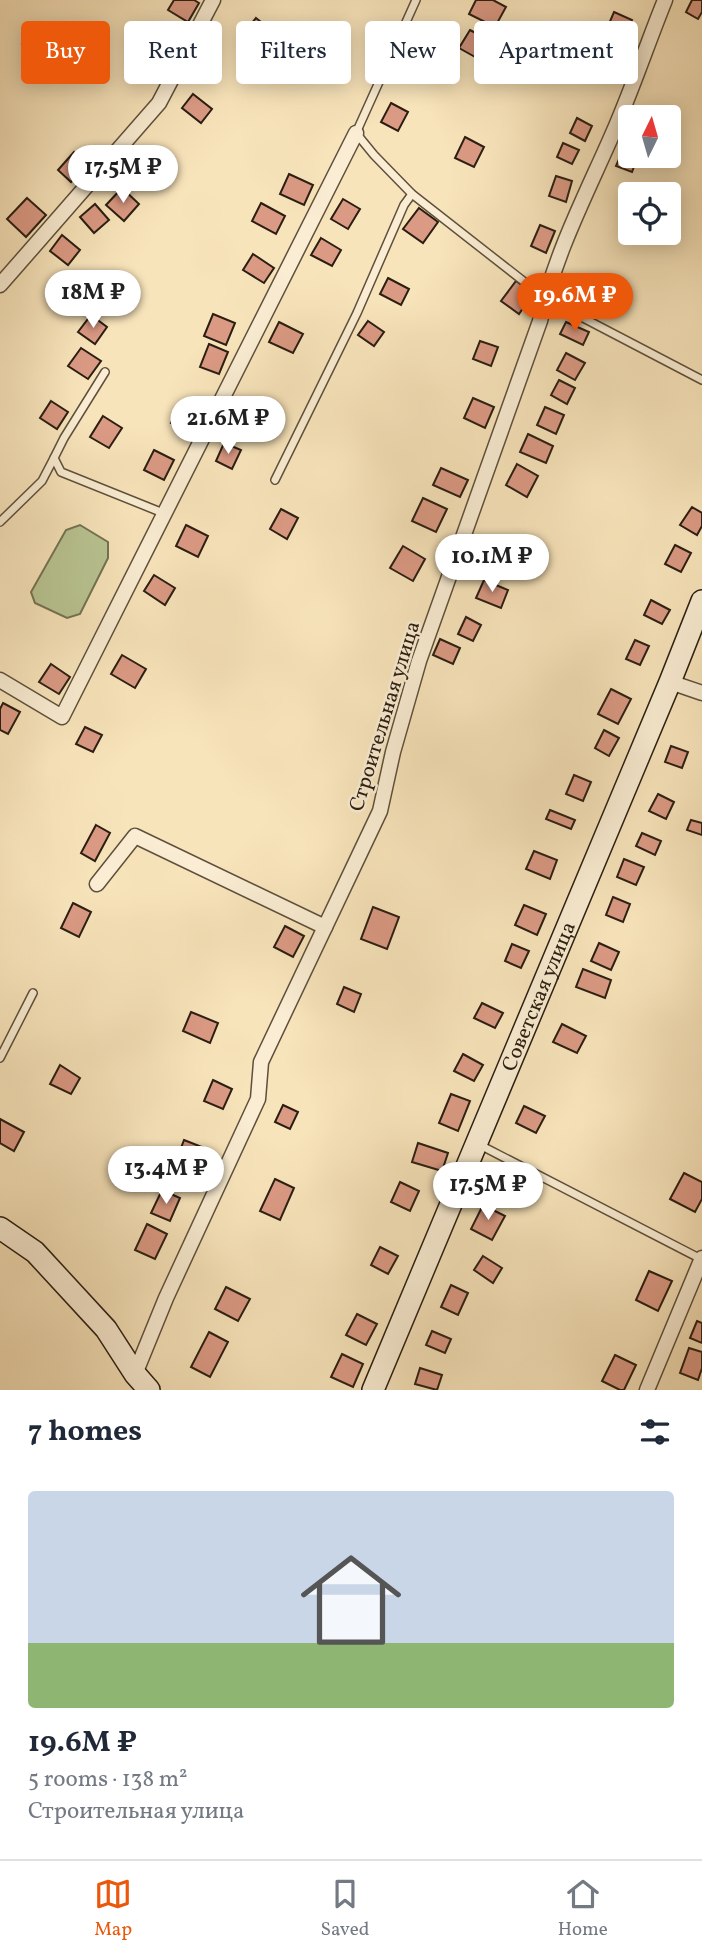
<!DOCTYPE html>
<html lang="en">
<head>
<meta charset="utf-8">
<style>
	body { margin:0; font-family:Vollkorn,serif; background:#f6f6f7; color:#1f2937; height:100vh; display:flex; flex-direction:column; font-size:26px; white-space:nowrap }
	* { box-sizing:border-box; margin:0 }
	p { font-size:23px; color:#747a83 }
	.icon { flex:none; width:38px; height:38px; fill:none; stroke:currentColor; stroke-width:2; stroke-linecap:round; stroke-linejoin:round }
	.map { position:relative; height:1390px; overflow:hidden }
	.sheet { display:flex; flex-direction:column; background:#fff; flex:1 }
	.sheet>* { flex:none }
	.banner { position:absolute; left:21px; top:21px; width:662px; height:63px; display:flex; gap:14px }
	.needle { width:46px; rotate:5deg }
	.buttons { position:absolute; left:618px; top:105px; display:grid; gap:14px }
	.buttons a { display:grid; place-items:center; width:63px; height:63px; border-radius:7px; background:#fff; box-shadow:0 4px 18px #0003; font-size:35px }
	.price { position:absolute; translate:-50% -60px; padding:0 16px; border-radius:24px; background:#fff; color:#222; font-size:23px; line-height:46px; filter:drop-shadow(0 2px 4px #0008) }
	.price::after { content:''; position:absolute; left:50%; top:42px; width:21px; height:16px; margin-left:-10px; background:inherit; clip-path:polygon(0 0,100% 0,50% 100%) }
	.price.active { background:#ea580c; color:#fff }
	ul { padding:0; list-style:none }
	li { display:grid; align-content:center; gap:14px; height:371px; padding:0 28px }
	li+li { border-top:2px solid #e0e1e3 }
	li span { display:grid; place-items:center; height:217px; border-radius:7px; color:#555 }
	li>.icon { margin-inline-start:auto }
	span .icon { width:126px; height:126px; fill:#fffc; stroke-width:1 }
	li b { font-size:30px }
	h2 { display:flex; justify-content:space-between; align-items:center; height:84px; padding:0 28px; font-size:30px }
	.pill { padding:0 24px; border-radius:7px; background:#fff; box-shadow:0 4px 18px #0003; font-size:24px; line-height:63px }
	.pill.active { background:#ea580c; color:#fff }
	.tabs { display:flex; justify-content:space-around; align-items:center; height:98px; border-top:2px solid #e0e1e3; background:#fff; font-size:19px; color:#747a83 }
	.tabs a { display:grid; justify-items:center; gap:4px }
	.tabs .active { color:#ea580c }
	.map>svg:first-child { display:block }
	.green { fill:#b9c593; stroke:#727252; stroke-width:2 }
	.building { fill:#db9a84; stroke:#2a1e12; stroke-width:2 }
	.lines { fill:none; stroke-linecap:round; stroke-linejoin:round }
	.lane-casing { stroke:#5e503c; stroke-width:10 }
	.street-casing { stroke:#5e503c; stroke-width:17 }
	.secondary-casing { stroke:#2a1e12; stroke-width:24 }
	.lane { stroke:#faedd3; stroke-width:7 }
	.street { stroke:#faedd3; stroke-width:14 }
	.secondary { stroke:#faedd3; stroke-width:21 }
	.labels { text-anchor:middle; stroke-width:5; stroke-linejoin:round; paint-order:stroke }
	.street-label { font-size:21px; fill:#2a1e12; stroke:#faedd3 }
</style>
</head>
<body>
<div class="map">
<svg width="702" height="1390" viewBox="0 0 702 1390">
	<rect width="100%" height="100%" fill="#f8e4bb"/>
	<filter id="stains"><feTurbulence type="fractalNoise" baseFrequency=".00286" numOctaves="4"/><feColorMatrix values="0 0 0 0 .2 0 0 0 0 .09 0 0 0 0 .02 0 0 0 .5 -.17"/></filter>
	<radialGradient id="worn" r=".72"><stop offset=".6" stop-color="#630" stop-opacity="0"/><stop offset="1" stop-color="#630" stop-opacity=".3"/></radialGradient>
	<path class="green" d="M80 525 108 542V558L80 614 67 618 35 603 31 592 66 530Z"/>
	<g class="building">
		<path d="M174 0H194L199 3 188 22 168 10Z"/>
		<path d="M476 0H493L506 7 495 27 469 14Z"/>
		<path d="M692 0H702V12L698 19 686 12Z"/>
		<path d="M614 12 632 20 623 41 605 33Z"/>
		<path d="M256 18 272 31 258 48 242 35Z"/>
		<path d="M33 30 54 46 44 60 22 44Z"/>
		<path d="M470 30 494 43 484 62 459 48Z"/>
		<path d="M601 48 618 55 609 75 593 68Z"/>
		<path d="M193 94 212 109 201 123 182 108Z"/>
		<path d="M391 103 408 112 398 131 381 122Z"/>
		<path d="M577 118 592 126 585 141 570 133Z"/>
		<path d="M465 137 484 147 474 167 455 158Z"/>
		<path d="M563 143 579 150 572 164 557 157Z"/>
		<path d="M626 143 630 144V156H638L632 172 616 166Z"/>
		<path d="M74 152 87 165 71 182 58 170Z"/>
		<path d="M144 156 159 172 145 185 130 168Z"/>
		<path d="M289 174 313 185 304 205 280 194Z"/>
		<path d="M556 176 572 181 566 202 549 196Z"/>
		<path d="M122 188 139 204 124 221 106 205Z"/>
		<path d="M27 198 46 215 26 237 7 219Z"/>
		<path d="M343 199 360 209 348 229 331 219Z"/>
		<path d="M261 203 285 216 276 234 252 221Z"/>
		<path d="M95 204 109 220 94 233 80 217Z"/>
		<path d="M419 208 438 222 423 243 403 229Z"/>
		<path d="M540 225 555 231 546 253 531 246Z"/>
		<path d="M62 235 80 250 68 265 50 251Z"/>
		<path d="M321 238 341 250 332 266 311 255Z"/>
		<path d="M253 254 274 268 264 283 243 270Z"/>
		<path d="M388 278 409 289 401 305 380 294Z"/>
		<path d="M516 281 533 293 519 314 501 301Z"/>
		<path d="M213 314 235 323 226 345 204 336Z"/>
		<path d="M91 315 107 327 95 344 78 332Z"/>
		<path d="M368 321 384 332 374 346 358 335Z"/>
		<path d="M279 322 303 334 293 353 269 342Z"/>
		<path d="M566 322 589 332 583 345 560 334Z"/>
		<path d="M480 341 498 347 491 366 473 359Z"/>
		<path d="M209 344 228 352 219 374 200 367Z"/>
		<path d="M81 348 101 361 88 379 68 366Z"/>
		<path d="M566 353 585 363 575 380 557 370Z"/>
		<path d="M559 380 575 388 567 404 551 395Z"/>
		<path d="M473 398 494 407 485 428 464 418Z"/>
		<path d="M51 401 68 412 57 429 40 418Z"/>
		<path d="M180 403 201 412 192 432 171 423Z"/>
		<path d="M545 407 564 415 556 434 537 425Z"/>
		<path d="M103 416 122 428 109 448 90 437Z"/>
		<path d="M528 434 553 446 546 463 520 452Z"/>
		<path d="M224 443 241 450 232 469 216 461Z"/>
		<path d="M154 450 174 460 164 480 144 470Z"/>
		<path d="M517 464 538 476 527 497 506 485Z"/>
		<path d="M441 468 468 480 460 497 433 485Z"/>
		<path d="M423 498 447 509 436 532 412 521Z"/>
		<path d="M692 507 702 513V526L697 535 680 525Z"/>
		<path d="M281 509 298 518 287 539 270 529Z"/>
		<path d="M186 525 208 536 198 557 176 546Z"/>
		<path d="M675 545 691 553 681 572 665 564Z"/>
		<path d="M403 546 425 559 413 581 390 568Z"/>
		<path d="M154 575 175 588 165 605 144 591Z"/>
		<path d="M484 580 508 590 501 608 476 598Z"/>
		<path d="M651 600 670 610 662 624 644 615Z"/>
		<path d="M466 617 481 625 473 641 458 634Z"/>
		<path d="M440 639 460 648 453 664 433 655Z"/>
		<path d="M635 640 649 646 640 665 626 659Z"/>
		<path d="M122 655 146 669 135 688 111 674Z"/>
		<path d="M51 664 70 677 59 694 39 682Z"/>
		<path d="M611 689 631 699 618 724 598 714Z"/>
		<path d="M3 703 20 712 8 734 0 730V709Z"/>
		<path d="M85 727 102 735 93 752 76 744Z"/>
		<path d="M604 730 619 738 609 756 595 748Z"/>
		<path d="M671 746 688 752 682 768 665 762Z"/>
		<path d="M574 775 591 782 583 801 566 794Z"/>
		<path d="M658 794 674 802 666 819 649 811Z"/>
		<path d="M550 810 575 820 571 829 546 819Z"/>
		<path d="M691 820 702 823V835L687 830Z"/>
		<path d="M96 825 110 833 95 861 81 853Z"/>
		<path d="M642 833 661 841 655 855 636 846Z"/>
		<path d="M534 851 557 860 550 879 526 869Z"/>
		<path d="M624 859 644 867 636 885 617 877Z"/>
		<path d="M613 897 630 904 623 922 606 915Z"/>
		<path d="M73 903 91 912 79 937 61 928Z"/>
		<path d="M524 905 546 914 537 935 515 925Z"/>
		<path d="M373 907 399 917 387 949 361 939Z"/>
		<path d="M285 926 304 936 293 957 274 947Z"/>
		<path d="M599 943 619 952 611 970 591 961Z"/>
		<path d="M512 944 529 951 521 968 505 961Z"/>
		<path d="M583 969 611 980 605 998 576 987Z"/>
		<path d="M344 987 361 994 354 1012 337 1004Z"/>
		<path d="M482 1003 503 1013 495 1028 474 1018Z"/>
		<path d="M191 1012 218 1023 210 1043 183 1031Z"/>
		<path d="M562 1024 586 1036 577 1053 553 1042Z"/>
		<path d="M463 1054 483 1065 474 1081 454 1071Z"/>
		<path d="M60 1065 80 1078 71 1094 50 1084Z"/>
		<path d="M213 1080 232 1089 223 1109 204 1101Z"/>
		<path d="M451 1094 470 1101 458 1131 439 1123Z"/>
		<path d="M283 1105 298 1112 290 1129 275 1122Z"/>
		<path d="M524 1106 545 1116 536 1133 516 1123Z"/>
		<path d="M0 1119 24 1132 14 1151 0 1143Z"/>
		<path d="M184 1140 207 1149 198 1173 175 1164Z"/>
		<path d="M418 1143 448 1153 442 1171 412 1162Z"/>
		<path d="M501 1169 522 1179 512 1198 492 1188Z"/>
		<path d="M684 1173 702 1182V1199L695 1212 670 1199Z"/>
		<path d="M275 1179 294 1188 280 1220 260 1211Z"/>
		<path d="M400 1182 419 1191 410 1211 391 1202Z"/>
		<path d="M162 1190 180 1198 170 1221 151 1213Z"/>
		<path d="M483 1205 505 1216 492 1240 471 1229Z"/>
		<path d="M147 1224 167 1234 155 1259 135 1250Z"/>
		<path d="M380 1247 398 1256 388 1274 371 1265Z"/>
		<path d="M483 1256 502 1268 493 1283 474 1270Z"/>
		<path d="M649 1271 672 1281 658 1311 636 1300Z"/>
		<path d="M451 1285 468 1293 458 1315 441 1307Z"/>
		<path d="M226 1287 250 1299 238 1321 215 1309Z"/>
		<path d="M357 1314 377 1324 366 1345 346 1335Z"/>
		<path d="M697 1321 702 1323V1343L690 1338Z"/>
		<path d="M432 1331 451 1339 445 1353 426 1345Z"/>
		<path d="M209 1332 228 1342 210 1377 191 1367Z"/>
		<path d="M689 1348 702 1352V1368L698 1380 680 1373Z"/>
		<path d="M342 1354 363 1364 353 1387 331 1377Z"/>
		<path d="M615 1355 636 1365 624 1390H620L602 1381Z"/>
		<path d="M420 1368 442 1375 437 1390 415 1384Z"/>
	</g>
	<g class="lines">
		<defs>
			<g id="lane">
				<path d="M416 0 356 133 374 155 412 194 545 298 702 380"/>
				<path d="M105 372 64 438 54 458 61 472 163 513"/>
				<path d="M275 480 357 313 404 205 412 194"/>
				<path d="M0 522 42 481 54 458"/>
				<path d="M0 1058 33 993"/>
				<path d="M478 1144 701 1259"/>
			</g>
			<g id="street">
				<path d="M0 285 159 103 213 0"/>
				<path d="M0 680 62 717 356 133"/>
				<path d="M670 682 702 693"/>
				<path d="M97 884 135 836 325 927"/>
				<path d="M135 1374 166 1298 258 1099 261 1062 380 811 393 752 419 661 540 321C555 252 589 189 616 126 634 84 648 42 665 0"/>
				<path d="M647 1390 702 1258"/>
			</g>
			<g id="secondary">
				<path d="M0 1228 35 1252 106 1329 135 1374 149 1390"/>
				<path id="s1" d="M373 1390 670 682 702 601"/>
			</g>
		</defs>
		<use href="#lane" class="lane-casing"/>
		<use href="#street" class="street-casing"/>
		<use href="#secondary" class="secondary-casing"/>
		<use href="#lane" class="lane"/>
		<use href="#street" class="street"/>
		<use href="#secondary" class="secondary"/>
	</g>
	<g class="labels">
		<g class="street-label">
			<text transform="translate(384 716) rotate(-73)" y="7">Строительная улица</text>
			<text dy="7" stroke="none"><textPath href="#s1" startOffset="427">Советская улица</textPath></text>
		</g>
	</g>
	<rect width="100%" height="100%" filter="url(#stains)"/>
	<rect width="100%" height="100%" fill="url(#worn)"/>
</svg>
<div class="buttons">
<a><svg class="needle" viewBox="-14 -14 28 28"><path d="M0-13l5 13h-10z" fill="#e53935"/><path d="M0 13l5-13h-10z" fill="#747a83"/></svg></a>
<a><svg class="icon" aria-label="locate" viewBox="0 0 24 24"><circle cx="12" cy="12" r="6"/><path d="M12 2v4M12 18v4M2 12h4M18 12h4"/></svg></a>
</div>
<b class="price" style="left:123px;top:205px">17.5M ₽</b>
<b class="price" style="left:93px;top:330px">18M ₽</b>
<b class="price active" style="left:575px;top:333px">19.6M ₽</b>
<b class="price" style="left:228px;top:456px">21.6M ₽</b>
<b class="price" style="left:492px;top:594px">10.1M ₽</b>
<b class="price" style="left:166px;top:1206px">13.4M ₽</b>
<b class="price" style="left:488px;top:1222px">17.5M ₽</b>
<div class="banner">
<a class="pill active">Buy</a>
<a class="pill">Rent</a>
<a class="pill">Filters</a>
<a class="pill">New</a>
<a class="pill">Apartment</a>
</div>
</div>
<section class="sheet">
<h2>7 homes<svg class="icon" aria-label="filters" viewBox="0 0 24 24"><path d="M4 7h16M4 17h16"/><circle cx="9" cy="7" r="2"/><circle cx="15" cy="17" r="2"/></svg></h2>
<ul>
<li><span style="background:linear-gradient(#c9d6e8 70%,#8fb573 0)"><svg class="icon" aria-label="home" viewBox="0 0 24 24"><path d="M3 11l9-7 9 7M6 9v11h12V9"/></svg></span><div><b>19.6M ₽</b><p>5 rooms · 138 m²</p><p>Строительная улица</p></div></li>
</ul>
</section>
<nav class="tabs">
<a class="active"><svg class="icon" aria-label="map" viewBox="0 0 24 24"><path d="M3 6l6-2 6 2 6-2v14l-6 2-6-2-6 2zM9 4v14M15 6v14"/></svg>Map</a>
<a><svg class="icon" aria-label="saved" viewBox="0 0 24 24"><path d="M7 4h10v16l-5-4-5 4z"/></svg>Saved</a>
<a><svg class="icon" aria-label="home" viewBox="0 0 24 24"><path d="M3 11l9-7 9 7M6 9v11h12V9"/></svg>Home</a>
</nav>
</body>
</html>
